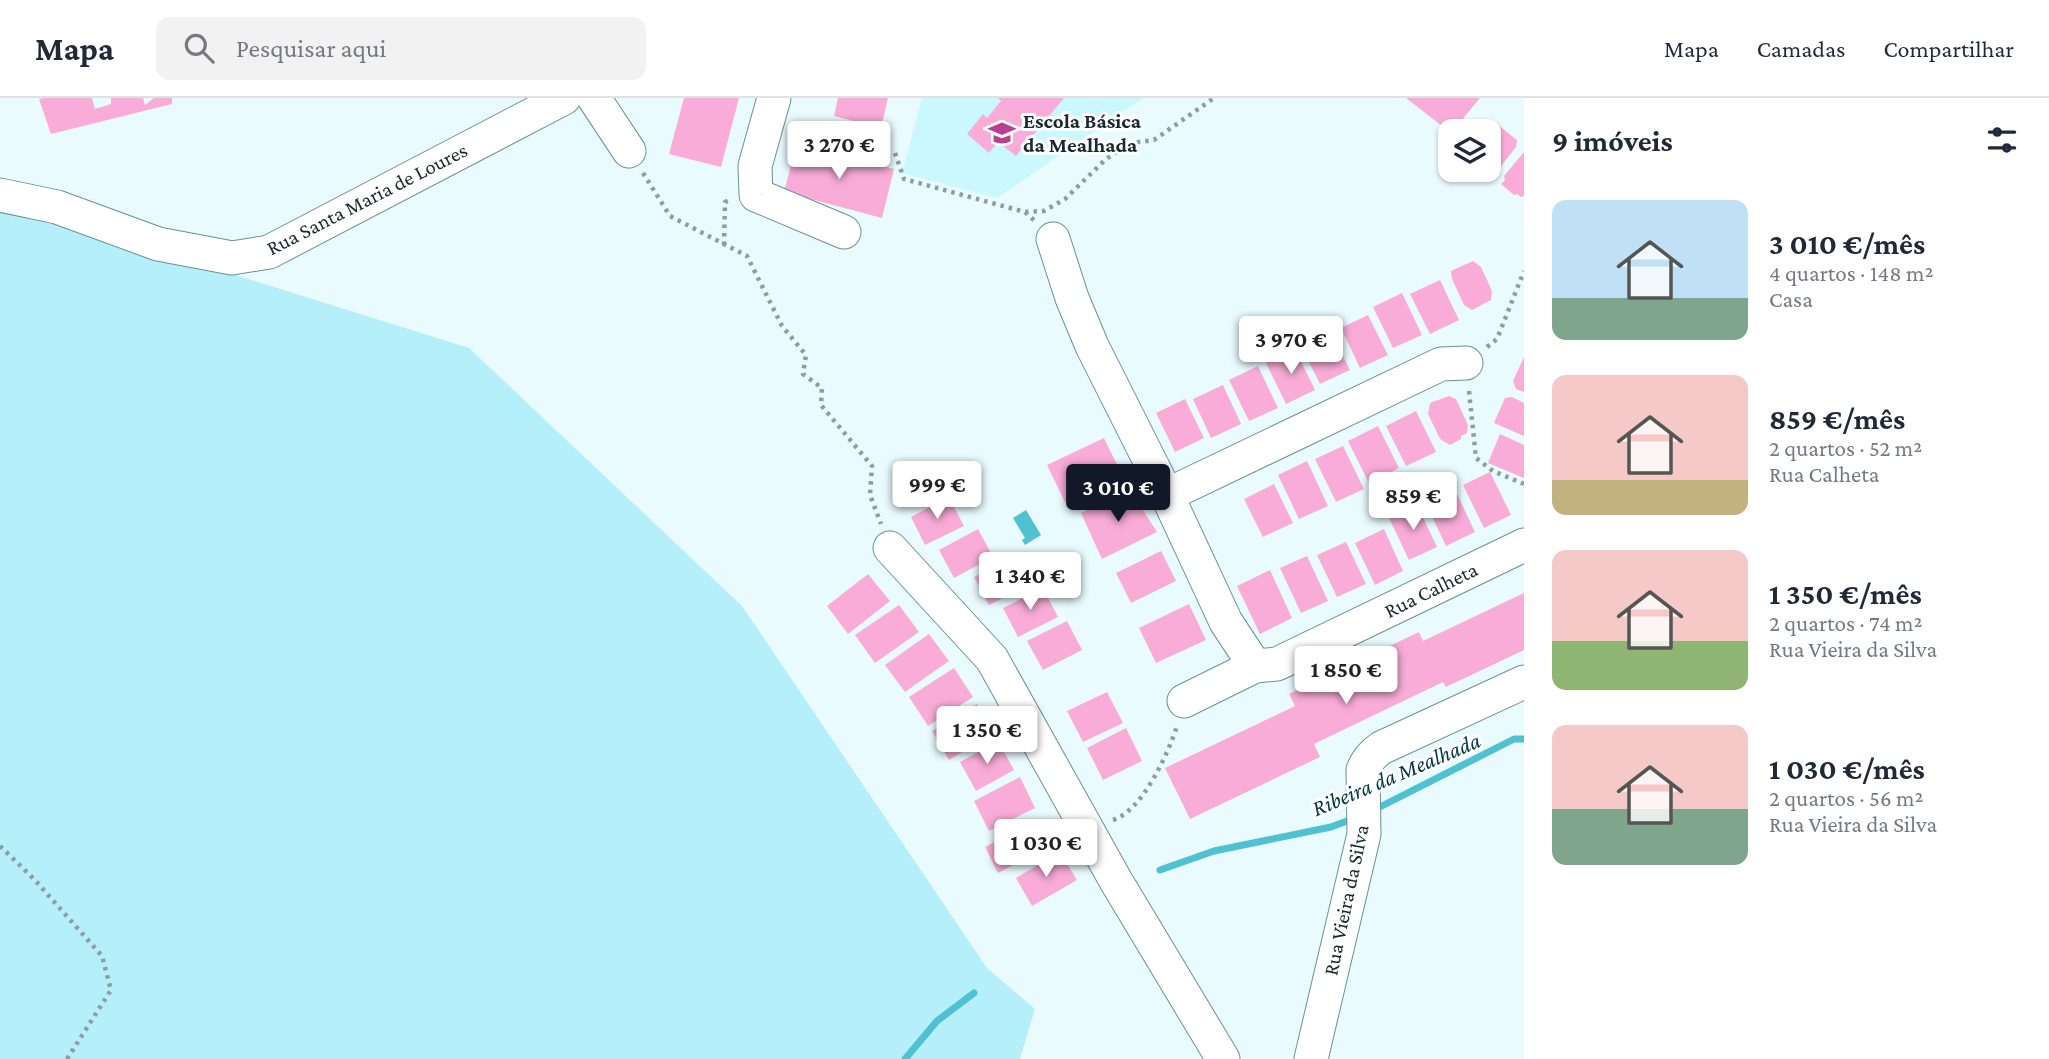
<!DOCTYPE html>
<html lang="pt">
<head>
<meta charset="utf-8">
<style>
	body { margin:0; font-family:"Crimson Pro",serif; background:#f2f2f3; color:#1f2937; height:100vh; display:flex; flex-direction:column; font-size:26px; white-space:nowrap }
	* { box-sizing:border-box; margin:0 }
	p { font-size:23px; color:#747a83 }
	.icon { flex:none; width:38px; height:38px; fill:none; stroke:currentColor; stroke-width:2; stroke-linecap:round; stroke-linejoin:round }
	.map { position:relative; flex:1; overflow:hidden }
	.drawer { display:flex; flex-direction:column; background:#fff; width:525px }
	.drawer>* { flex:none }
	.tools { position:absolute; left:1438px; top:21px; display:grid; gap:14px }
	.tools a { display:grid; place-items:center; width:63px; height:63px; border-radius:14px; background:#fff; box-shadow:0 2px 5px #0004; font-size:35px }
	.price { position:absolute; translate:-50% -60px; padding:0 16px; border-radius:7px; background:#fff; color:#222; font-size:23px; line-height:46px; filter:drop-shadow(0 2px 4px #0008) }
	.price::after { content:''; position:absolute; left:50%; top:42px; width:21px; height:16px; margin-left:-10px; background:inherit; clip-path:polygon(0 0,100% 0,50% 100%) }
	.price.current { background:#111827; color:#fff }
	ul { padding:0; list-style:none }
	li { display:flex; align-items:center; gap:21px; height:175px; padding:0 28px }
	li span { display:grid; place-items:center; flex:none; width:196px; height:140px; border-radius:14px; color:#555 }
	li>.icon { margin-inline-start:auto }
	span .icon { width:84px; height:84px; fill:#fffc; stroke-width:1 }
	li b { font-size:30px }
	h2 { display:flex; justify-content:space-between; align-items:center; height:84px; padding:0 28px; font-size:30px }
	header { display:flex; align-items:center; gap:42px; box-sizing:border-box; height:98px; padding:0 35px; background:#fff; border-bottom:2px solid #e0e1e3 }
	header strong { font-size:33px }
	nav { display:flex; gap:38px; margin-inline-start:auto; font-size:24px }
	.search { width:490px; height:63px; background:#f2f2f3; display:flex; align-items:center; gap:18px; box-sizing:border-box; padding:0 24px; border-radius:14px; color:#747a83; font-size:26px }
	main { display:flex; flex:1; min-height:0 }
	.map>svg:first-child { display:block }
	.built { fill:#cbf8ff }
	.green { fill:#b5eff9 }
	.water { fill:#4fc1d1 }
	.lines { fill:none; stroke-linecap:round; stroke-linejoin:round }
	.stream { stroke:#4fc1d1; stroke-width:7 }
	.building { fill:#f8acd7 }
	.minor-casing { stroke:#679299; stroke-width:35 }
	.path { stroke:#8c9ea1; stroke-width:4.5; stroke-dasharray:3.5 5; stroke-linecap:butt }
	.minor { stroke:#fff; stroke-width:33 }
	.labels { text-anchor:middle; stroke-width:6; stroke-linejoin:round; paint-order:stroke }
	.poi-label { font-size:21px; font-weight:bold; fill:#182a2d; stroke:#fff; text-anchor:start }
	.street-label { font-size:21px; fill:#182a2d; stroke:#fff }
	.water-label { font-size:23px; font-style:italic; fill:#013940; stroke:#fff }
</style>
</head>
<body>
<header>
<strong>Mapa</strong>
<div class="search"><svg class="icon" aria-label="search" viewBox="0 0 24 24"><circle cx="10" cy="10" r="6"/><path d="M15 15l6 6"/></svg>Pesquisar aqui</div>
<nav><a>Mapa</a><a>Camadas</a><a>Compartilhar</a></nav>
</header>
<main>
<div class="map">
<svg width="1524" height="961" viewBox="0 0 1524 961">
	<rect width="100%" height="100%" fill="#e9fbfe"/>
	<path class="built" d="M922 0H1144L997 100 902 75Z"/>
	<path class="green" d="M0 104 46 114 242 179 469 250 742 508 987 870 1035 911 1020 961H0Z"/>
	<path class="water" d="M1026 412 1041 437 1025 447 1022 442 1025 440 1013 420Z"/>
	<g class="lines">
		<g class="stream">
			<path d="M1372 713 1514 641H1524"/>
			<path d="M1160 772 1214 753 1331 729 1355 720"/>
			<path d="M905 961 937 923 974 895"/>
		</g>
	</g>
	<g class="building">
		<path d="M44 0H92L95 11 111 6V0H143L145 7 154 0H172V6L51 36 39 1Z"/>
		<path d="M684 0H739L721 69 669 56Z"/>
		<path d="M838 0H888L881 30 834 18Z"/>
		<path d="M998 0H1064L1016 58 998 44 989 55 967 36 983 16 987 20 1001 3Z"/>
		<path d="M1406 0H1480L1451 35Z"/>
		<path d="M1498 27 1517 42 1516 49 1498 72 1490 74 1489 32Z"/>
		<path d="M797 45 894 71 882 120 784 94Z"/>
		<path d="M1524 54V98L1521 99 1517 96 1514 97 1501 86 1505 82 1504 78Z"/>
		<path d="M1473 163 1481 169 1492 193 1491 202 1472 212 1464 207 1452 181 1451 173Z"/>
		<path d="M1440 182 1459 222 1430 236 1410 196Z"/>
		<path d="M1402 195 1422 237 1393 250 1373 209Z"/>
		<path d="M1368 217 1388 257 1360 270 1341 230Z"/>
		<path d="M1330 231 1350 272 1320 286 1300 246Z"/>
		<path d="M1295 251 1315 292 1286 306 1266 265Z"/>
		<path d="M1524 259V294L1516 291 1513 283Z"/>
		<path d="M1258 268 1278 310 1249 323 1229 282Z"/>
		<path d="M1223 287 1241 326 1211 340 1193 301Z"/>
		<path d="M1449 298 1456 301 1468 327 1467 335 1461 338V341L1450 347 1440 341 1428 316 1430 305Z"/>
		<path d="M1512 299 1524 305V338L1494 325 1505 300Z"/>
		<path d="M1185 301 1204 340 1175 354 1156 315Z"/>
		<path d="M1416 313 1436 354 1406 368 1386 328Z"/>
		<path d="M1378 328 1399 370 1369 385 1348 343Z"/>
		<path d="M1500 336 1524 347V380L1488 365Z"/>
		<path d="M1104 340 1122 377 1065 404 1047 367Z"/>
		<path d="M1343 348 1364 391 1336 404 1315 361Z"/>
		<path d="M1307 363 1328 408 1299 421 1278 377Z"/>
		<path d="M1490 374 1511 417 1484 430 1463 387Z"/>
		<path d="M1274 386 1293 425 1263 439 1244 401Z"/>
		<path d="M1130 392 1157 434 1102 461 1081 415Z"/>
		<path d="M1457 396 1475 434 1446 448 1428 410Z"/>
		<path d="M949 399 964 428 925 447 911 419Z"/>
		<path d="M1417 407 1437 449 1409 462 1389 420Z"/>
		<path d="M978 431 993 459 954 480 939 452Z"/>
		<path d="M1384 431 1403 473 1375 487 1355 445Z"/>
		<path d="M1346 444 1366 486 1337 499 1317 457Z"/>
		<path d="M1161 453 1176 483 1131 505 1116 475Z"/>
		<path d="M1307 458 1328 503 1301 515 1280 470Z"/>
		<path d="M1013 459 1027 488 989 507 974 479Z"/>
		<path d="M1270 472 1292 520 1260 536 1237 488Z"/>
		<path d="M868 476 890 503 848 536 827 508Z"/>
		<path d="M1043 490 1058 519 1018 539 1003 510Z"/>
		<path d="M1524 495V552L1446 589 1443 584 1314 646 1320 659 1190 721 1165 670 1295 608 1289 596 1419 534 1423 543Z"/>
		<path d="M1189 506 1206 542 1156 565 1139 530Z"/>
		<path d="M899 507 919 534 875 565 855 537Z"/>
		<path d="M1067 523 1082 552 1043 572 1027 543Z"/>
		<path d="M929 536 949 563 905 594 885 567Z"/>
		<path d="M954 570 973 599 928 628 909 599Z"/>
		<path d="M1107 594 1123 625 1083 644 1067 613Z"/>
		<path d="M977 606 994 635 949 662 932 633Z"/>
		<path d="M1126 630 1142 663 1103 682 1087 650Z"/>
		<path d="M998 643 1014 672 976 693 960 664Z"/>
		<path d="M1020 679 1035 710 989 733 974 703Z"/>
		<path d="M1026 728 1040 753 998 775 985 749Z"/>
		<path d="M1060 754 1077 782 1032 808 1016 780Z"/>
	</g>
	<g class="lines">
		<defs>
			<g id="minor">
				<path d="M594 0 629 53"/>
				<path d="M774 0 755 68 756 97 844 134"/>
				<path d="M0 97 57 109 158 146 232 160 269 154 564 0"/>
				<path d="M1053 141 1072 200 1092 248 1167 397 1226 524 1255 568"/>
				<path d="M1167 397 1441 266 1466 265"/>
				<path d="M890 450 992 561 1116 783 1223 961"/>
				<path d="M1184 603 1255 568 1277 566 1524 447"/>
				<path d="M1311 961 1364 736 1363 672C1367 662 1372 656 1381 650L1524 584"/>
			</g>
		</defs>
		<use href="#minor" class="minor-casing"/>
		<g class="path">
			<path d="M895 55 904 81 1025 114 1035 123"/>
			<path d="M643 75 670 118 747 158 782 228 806 257 803 276 822 290 821 307 872 368 870 397 881 426"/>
			<path d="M1025 114 1044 113 1065 101 1106 61 1131 45 1154 42 1214 0"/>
			<path d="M724 147 725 104 730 102"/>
			<path d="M1487 249 1497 241 1524 173"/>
			<path d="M1469 293 1476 360 1493 373 1524 386"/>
			<path d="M1113 722C1142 713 1168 656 1177 628"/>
			<path d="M0 748 34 781 102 858 111 892 67 961"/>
		</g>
		<use href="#minor" class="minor"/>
	</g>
	<defs>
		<symbol id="school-bare" viewBox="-9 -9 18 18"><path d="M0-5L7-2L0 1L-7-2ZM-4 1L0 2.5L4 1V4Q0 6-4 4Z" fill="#bb3f90" stroke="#fff" stroke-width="2.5" paint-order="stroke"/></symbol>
	</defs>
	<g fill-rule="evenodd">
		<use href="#school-bare" x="983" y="16" width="38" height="38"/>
	</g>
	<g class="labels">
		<g class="poi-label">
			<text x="1023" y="30">Escola Básica<tspan x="1023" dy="24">da Mealhada</tspan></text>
		</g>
		<g class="street-label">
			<text transform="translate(367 101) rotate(-27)" y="7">Rua Santa Maria de Loures</text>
			<text transform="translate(1431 492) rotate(-26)" y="7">Rua Calheta</text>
			<text transform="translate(1346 802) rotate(-78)" y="7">Rua Vieira da Silva</text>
		</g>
		<g class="water-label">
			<text transform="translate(1396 676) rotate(-23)" y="8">Ribeira da Mealhada</text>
		</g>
	</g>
</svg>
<div class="tools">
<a><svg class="icon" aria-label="layers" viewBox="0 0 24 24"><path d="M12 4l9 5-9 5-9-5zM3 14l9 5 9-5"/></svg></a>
</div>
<b class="price" style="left:839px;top:83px">3 270 €</b>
<b class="price" style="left:1291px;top:278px">3 970 €</b>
<b class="price" style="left:937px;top:423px">999 €</b>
<b class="price current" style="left:1118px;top:426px">3 010 €</b>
<b class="price" style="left:1413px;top:434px">859 €</b>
<b class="price" style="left:1030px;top:514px">1 340 €</b>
<b class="price" style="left:1346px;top:608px">1 850 €</b>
<b class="price" style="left:987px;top:668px">1 350 €</b>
<b class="price" style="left:1046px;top:781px">1 030 €</b>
</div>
<section class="drawer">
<h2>9 imóveis<svg class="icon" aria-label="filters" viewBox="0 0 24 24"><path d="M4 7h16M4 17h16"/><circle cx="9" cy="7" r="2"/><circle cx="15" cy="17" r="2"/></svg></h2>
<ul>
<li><span style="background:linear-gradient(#bfe0f5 70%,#7fa58c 0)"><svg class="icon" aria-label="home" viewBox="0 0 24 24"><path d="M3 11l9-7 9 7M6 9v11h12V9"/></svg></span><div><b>3 010 €/mês</b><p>4 quartos · 148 m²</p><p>Casa</p></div></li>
<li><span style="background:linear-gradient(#f6c9c9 75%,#c2b280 0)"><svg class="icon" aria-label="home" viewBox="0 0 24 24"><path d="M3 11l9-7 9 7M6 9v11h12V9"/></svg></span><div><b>859 €/mês</b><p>2 quartos · 52 m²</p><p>Rua Calheta</p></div></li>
<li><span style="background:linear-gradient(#f6c9c9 65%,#8fb573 0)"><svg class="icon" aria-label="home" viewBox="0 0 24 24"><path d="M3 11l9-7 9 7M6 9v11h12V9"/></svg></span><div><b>1 350 €/mês</b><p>2 quartos · 74 m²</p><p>Rua Vieira da Silva</p></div></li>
<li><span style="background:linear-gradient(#f6c9c9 60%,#7fa58c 0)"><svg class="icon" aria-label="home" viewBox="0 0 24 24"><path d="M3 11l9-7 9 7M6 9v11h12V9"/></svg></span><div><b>1 030 €/mês</b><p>2 quartos · 56 m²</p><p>Rua Vieira da Silva</p></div></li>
</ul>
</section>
</main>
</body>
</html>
